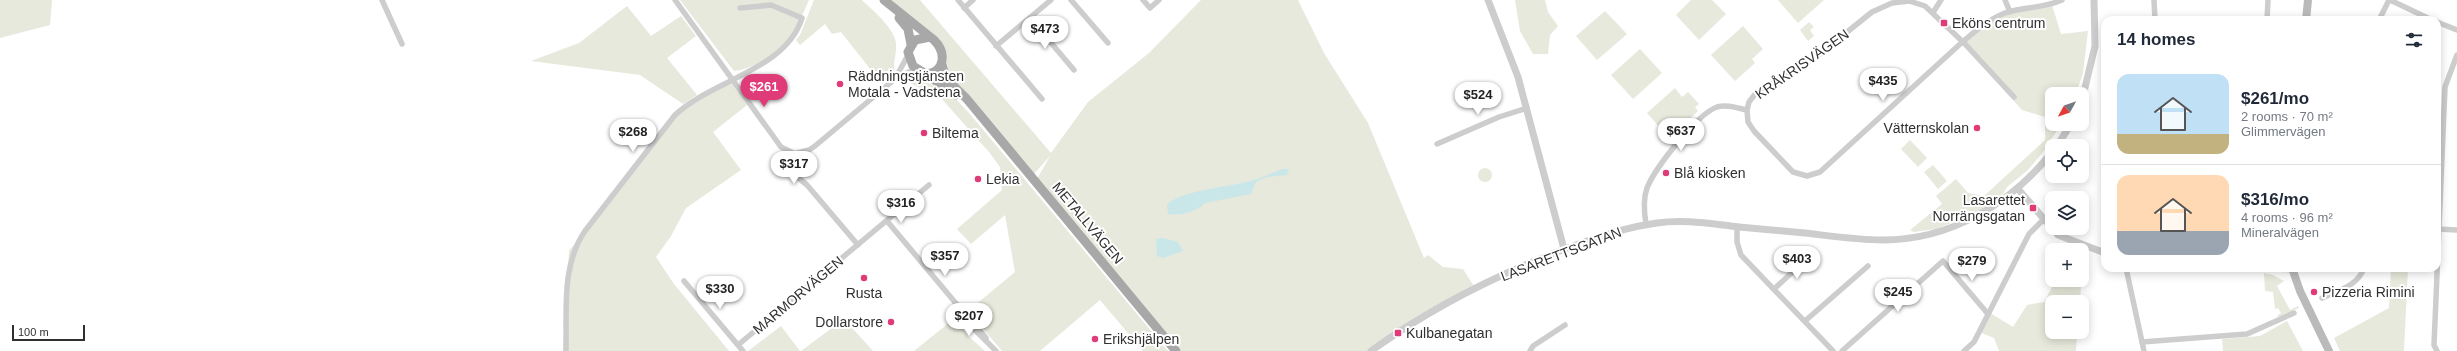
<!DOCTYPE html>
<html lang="en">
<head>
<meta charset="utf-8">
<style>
	body { margin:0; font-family:Arial,sans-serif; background:#f6f6f7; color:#1f2937; height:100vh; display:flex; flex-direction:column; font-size:15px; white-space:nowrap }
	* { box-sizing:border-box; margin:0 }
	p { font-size:13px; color:#747a83 }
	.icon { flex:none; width:22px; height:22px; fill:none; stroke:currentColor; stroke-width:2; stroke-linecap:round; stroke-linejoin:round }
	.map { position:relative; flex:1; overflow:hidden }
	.panel { position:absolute; left:2101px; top:16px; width:340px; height:256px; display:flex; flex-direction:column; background:#fff; border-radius:12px; box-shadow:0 2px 10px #0003 }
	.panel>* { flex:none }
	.needle { width:26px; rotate:230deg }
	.tools { position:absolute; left:2045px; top:87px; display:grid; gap:8px }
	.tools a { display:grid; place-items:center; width:44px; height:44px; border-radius:8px; background:#fff; box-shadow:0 2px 10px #0003; font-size:20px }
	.scale { position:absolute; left:12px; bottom:10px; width:73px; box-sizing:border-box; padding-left:4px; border:2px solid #303030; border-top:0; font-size:11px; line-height:14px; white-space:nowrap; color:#303030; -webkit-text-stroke:3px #fff; paint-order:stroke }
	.price { position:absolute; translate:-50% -34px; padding:0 9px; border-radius:14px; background:#fff; color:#222; font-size:13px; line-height:26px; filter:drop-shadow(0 1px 2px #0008) }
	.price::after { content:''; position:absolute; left:50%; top:24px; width:12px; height:9px; margin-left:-6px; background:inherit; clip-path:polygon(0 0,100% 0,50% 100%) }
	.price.active { background:#de3b78; color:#fff }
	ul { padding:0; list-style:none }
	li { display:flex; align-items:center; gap:12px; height:100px; padding:0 16px }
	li+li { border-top:1px solid #e0e1e3 }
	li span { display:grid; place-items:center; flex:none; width:112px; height:80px; border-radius:12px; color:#555 }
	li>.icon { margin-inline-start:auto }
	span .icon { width:48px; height:48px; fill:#fffc; stroke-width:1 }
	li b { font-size:17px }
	h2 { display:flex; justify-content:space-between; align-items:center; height:48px; padding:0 16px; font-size:17px }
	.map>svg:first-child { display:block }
	.green { fill:#e7e9dc }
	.water { fill:#c9e6e9 }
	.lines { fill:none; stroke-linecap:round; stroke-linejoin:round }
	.minor { stroke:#cdcdcd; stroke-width:5.5 }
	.tertiary { stroke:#cdcdcd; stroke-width:7 }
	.secondary { stroke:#bababa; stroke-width:8 }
	.primary { stroke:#a8a8a8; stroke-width:9 }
	.poi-dot { fill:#de3b78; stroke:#fff; stroke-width:1.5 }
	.labels { text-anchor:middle; stroke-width:4; stroke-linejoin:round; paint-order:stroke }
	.poi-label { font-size:14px; fill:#303030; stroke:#fff; text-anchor:start }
	.street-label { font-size:14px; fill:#303030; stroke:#fff }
</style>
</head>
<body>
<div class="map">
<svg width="2457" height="351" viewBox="0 0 2457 351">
	<rect width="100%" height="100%" fill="#fff"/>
	<g class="green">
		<path d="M0 0H52L50 25 0 38Z"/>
		<path d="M680 0H809C803 13 797 30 787 41 776 54 751 70 734 71Z"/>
		<path d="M814 0H862C873 11 895 28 896 44 897 55 892 63 895 74L882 84 841 32 832 34 825 24 800 45 796 40 800 35Z"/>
		<path d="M889 0H920L1051 153 1088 102 1149 53 1201 0H1298L1324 53 1368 123 1424 258 1428 255 1443 267 1463 269 1475 288 1372 351H1181L1037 179 1050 156 1033 175 949 78 946 55Z"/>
		<path d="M1515 0H1545L1548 12 1558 26 1550 35 1548 54H1533L1520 31Z"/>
		<path d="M1691 0H1712L1726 14 1699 40 1676 15Z"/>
		<path d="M1778 0H1824L1798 23Z"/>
		<path d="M2052 5 2061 34 2088 31 2083 73 2076 94H2052V118L2047 117 2052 119V124H2061L2043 152 2028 170 2007 187 2001 197 1975 213 1936 229 1914 232 1910 230 1942 204 1936 196 1956 179 1968 193 1984 196 2045 140V117L2022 110 1961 43C1990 14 2012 11 2052 5Z"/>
		<path d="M627 6 651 36 681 16 696 36 667 58 697 95 683 104 640 75 531 61 579 43Z"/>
		<path d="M1605 11 1627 34 1597 60 1576 36Z"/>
		<path d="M1809 22 1814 27 1810 30 1814 36 1808 41 1800 30Z"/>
		<path d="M1743 26 1763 49 1752 59 1755 63 1735 81 1711 55Z"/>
		<path d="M1640 49 1662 73 1633 99 1611 75Z"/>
		<path d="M917 77 952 95 969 113 1168 351H1143L1100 300 1040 351H1002L968 311 1015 272 1005 215 971 244 957 229 1002 190 1000 167 989 152 941 98 906 81Z"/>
		<path d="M732 84 747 105 713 132 741 170 686 208 671 236 656 257 674 284 729 351H563L569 251 683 107 716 87Z"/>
		<path d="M1675 88 1682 97 1688 92 1699 104 1695 107 1698 111 1669 138 1647 113Z"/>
		<path d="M1910 140 1927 158 1918 167 1901 149Z"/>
		<path d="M1933 165 1947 181 1938 189 1924 172Z"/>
		<circle cx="1485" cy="175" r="7"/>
		<path d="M2391 268H2408L2404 351H2340L2334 338 2389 308Z"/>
		<path d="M2264 273 2273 275 2284 281 2277 286 2290 310 2298 306 2299 308 2280 317 2277 316 2281 313 2278 308 2275 309 2273 292 2265 291Z"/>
		<path d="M2062 282 2081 285 2080 302H2052V332H2077L2076 351H1999L1994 338 1977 331 1987 311 2013 327 2027 305 2044 302 2052 287Z"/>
		<path d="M955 318 967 335 985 351H914Z"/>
		<path d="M844 319 873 351H801Z"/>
		<path d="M2287 321 2303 351H2223L2222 339 2260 336Z"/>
		<path d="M781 326 800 351H748Z"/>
	</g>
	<g class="water">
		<path d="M1282 169H1289L1287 175 1267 177 1256 182 1251 194 1205 203C1196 212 1181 216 1168 214L1167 205C1180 190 1230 187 1250 181 1261 179 1271 173 1282 169Z"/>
		<path d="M1163 238 1178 242 1183 251 1163 258 1157 256 1156 239Z"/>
	</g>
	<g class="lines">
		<g class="minor">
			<path d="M382 0 402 44"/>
			<path d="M675 0 781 147 801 157 802 166 795 172 789 171 784 166 785 159 791 154"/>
			<path d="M958 0 1042 99"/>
			<path d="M1071 0 1108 43"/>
			<path d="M1143 0 1150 8 1159 0"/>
			<path d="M2005 0 2010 12"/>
			<path d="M2154 0 2155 20"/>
			<path d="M2390 0 2432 20"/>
			<path d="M964 8 973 0"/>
			<path d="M1934 11 1941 0"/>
			<path d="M1030 18 1074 70"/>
			<path d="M2267 20 2268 0"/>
			<path d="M2379 20 2389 0"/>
			<path d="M2437 22 2457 30"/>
			<path d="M996 46 1051 0"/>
			<path d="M895 79 908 55"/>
			<path d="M2014 97 1965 44 1963 42 1925 6 1909 1 1892 3 1872 12 1816 57 1756 93 1749 102 1747 110 1748 122 1754 131 1793 172 1807 176 1820 172 1959 45C1973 33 1987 20 2005 13 2024 7 2044 8 2062 0"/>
			<path d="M1437 144 1499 117 1527 108"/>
			<path d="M794 154 809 150 815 146 895 79 909 72 918 71"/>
			<path d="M791 172 807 185 858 245"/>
			<path d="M887 221 964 313 975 330 996 351"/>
			<path d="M1646 224C1644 212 1643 199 1647 188 1655 168 1697 114 1717 107 1727 104 1737 108 1747 110"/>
			<path d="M1737 227V242L1741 255 1833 351"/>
			<path d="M2437 229 2457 230"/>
			<path d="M2126 268 2144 351"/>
			<path d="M684 281 743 351"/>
			<path d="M1774 289 1808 258"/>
			<path d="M2322 298C2337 291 2358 286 2364 268"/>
			<path d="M970 318 986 338"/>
			<path d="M1805 321 1868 266"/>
			<path d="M2142 342 2247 334 2294 313"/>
			<path d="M738 345 929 185"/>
			<path d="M566 351C567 310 561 266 585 231L675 115C712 80 786 70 802 18L771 5 740 8"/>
			<path d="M1530 351 1533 346 1565 325"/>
			<path d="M1842 351 1943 261 1988 314"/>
			<path d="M1964 351 1974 342 2029 234 2043 220"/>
			<path d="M2437 351 2434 345 2445 87 2457 55"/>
		</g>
		<g class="tertiary">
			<path d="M1488 0 1518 77 1564 249"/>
			<path d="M2082 100 2095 46 2094 0"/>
			<path d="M2057 146 2071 124"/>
			<path d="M2018 189 2058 235 2105 253"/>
			<path d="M2263 268 2296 269"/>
			<path d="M1371 351C1431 308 1496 275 1565 249 1595 238 1625 227 1657 223 1685 219 1711 224 1739 227 1761 229 1783 231 1805 233 1831 236 1857 240 1883 240 1950 240 2011 204 2052 152"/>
		</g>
		<g class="secondary">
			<path d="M2306 20 2308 0"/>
			<path d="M2292 268 2300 291 2329 351"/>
		</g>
		<g class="primary">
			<path d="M884 0 934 40C946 52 946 72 926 74L913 66 908 52 915 40 930 37"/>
			<path d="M899 18 908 29 911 44"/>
			<path d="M942 64C945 80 955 87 966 98L1176 351"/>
			<path d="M926 74 956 95"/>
		</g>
	</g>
	<g class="poi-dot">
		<rect x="1940" y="19" width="8" height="8" rx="2"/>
		<circle cx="840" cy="84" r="4"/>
		<circle cx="1977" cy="128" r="4"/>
		<circle cx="924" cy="133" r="4"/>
		<circle cx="1666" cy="173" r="4"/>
		<circle cx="978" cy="179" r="4"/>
		<rect x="2029" y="204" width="8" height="8" rx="2"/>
		<circle cx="864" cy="278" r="4"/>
		<circle cx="2314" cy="292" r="4"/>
		<circle cx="891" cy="322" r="4"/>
		<rect x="1394" y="329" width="8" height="8" rx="2"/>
		<circle cx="1095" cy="339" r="4"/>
	</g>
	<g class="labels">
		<g class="poi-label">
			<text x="1952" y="28">Eköns centrum</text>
			<text x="848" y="81">Räddningstjänsten<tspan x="848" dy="16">Motala - Vadstena</tspan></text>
			<text x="1969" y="133" text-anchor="end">Vätternskolan</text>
			<text x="932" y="138">Biltema</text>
			<text x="1674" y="178">Blå kiosken</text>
			<text x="986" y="184">Lekia</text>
			<text x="2025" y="205" text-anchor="end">Lasarettet<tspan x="2025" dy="16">Norrängsgatan</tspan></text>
			<text x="2322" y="297">Pizzeria Rimini</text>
			<text x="864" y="298" text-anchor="middle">Rusta</text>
			<text x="883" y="327" text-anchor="end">Dollarstore</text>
			<text x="1406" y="338">Kulbanegatan</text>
			<text x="1103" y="344">Erikshjälpen</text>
		</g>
		<g class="street-label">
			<text transform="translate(1802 64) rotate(-35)" y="5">KRÅKRISVÄGEN</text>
			<text transform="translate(1088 223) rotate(50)" y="5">METALLVÄGEN</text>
			<text transform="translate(1561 254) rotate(-21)" y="5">LASARETTSGATAN</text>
			<text transform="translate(798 295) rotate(-40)" y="5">MARMORVÄGEN</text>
		</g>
	</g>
</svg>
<div class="tools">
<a><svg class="needle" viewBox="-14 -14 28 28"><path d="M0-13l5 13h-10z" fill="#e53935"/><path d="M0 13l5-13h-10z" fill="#747a83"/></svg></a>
<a><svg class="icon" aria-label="locate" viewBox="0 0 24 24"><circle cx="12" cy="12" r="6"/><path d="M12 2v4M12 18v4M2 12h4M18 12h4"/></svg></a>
<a><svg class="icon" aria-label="layers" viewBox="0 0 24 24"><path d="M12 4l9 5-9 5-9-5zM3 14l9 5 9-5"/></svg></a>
<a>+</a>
<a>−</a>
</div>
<div class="scale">100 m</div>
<b class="price" style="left:1045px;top:50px">$473</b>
<b class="price" style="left:1883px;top:102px">$435</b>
<b class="price active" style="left:764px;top:108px">$261</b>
<b class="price" style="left:1478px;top:116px">$524</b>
<b class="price" style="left:1681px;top:152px">$637</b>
<b class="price" style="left:633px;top:153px">$268</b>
<b class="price" style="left:794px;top:185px">$317</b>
<b class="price" style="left:901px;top:224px">$316</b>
<b class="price" style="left:945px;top:277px">$357</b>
<b class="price" style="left:1797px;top:280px">$403</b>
<b class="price" style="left:1972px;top:282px">$279</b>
<b class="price" style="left:720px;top:310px">$330</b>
<b class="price" style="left:1898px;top:313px">$245</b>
<b class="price" style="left:969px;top:337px">$207</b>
<section class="panel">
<h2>14 homes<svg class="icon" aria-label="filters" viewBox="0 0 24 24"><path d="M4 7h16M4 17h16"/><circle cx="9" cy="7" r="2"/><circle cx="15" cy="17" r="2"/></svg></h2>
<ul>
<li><span style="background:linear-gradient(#bfe0f5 75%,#c2b280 0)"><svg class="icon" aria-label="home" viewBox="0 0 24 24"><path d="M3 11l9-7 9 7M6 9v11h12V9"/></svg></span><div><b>$261/mo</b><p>2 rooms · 70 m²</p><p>Glimmervägen</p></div></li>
<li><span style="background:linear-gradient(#ffd9b3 70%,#9aa5b1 0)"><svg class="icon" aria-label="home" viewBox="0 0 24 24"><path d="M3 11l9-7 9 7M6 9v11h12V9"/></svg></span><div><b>$316/mo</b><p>4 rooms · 96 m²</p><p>Mineralvägen</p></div></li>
</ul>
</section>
</div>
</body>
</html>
